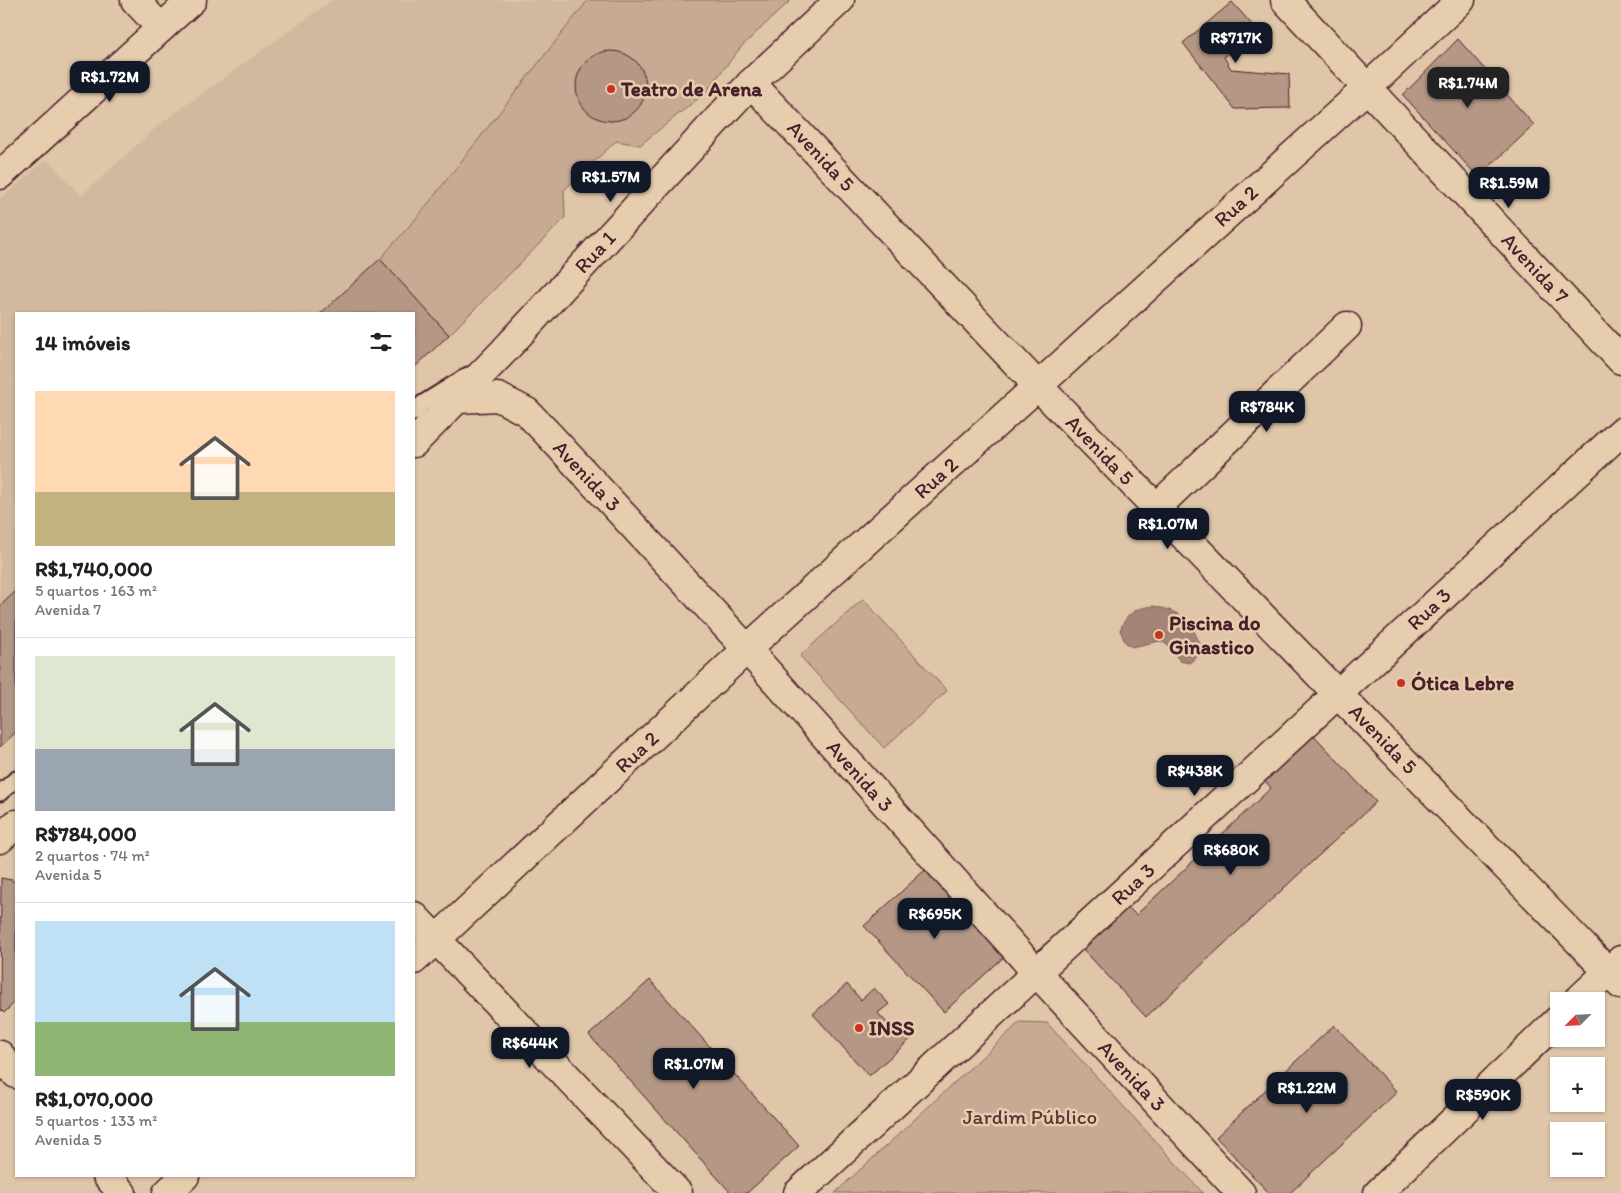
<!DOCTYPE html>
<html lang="pt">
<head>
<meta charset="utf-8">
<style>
	body { margin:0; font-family:Itim,sans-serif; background:#f2f2f2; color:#222; height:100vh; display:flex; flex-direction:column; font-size:19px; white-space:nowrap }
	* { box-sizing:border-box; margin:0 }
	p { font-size:16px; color:#767676 }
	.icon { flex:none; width:28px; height:28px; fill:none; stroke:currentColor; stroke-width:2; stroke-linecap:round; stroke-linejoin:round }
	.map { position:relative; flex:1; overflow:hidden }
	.sheet { position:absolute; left:15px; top:312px; width:400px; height:865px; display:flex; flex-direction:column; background:#fff; border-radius:0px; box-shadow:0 1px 4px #0004 }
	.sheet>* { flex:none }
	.needle { width:32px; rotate:246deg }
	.fabs { position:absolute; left:1550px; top:992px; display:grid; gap:10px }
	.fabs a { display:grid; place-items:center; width:55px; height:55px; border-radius:0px; background:#fff; box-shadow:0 1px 4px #0004; font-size:25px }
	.price { position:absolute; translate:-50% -42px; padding:0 11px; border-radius:10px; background:#111827; color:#fff; font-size:16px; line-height:32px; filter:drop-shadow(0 1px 2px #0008) }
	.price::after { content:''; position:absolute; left:50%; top:30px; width:15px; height:11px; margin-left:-8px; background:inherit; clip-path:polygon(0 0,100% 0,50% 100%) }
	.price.active { background:#222; color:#fff }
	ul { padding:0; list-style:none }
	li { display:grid; align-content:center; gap:10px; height:265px; padding:0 20px }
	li+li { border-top:1px solid #e0e0e0 }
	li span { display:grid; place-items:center; height:155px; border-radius:0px; color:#555 }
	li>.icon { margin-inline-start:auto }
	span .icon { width:90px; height:90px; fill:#fffc; stroke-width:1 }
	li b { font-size:21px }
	h2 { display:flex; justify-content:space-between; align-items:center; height:60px; padding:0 20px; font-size:21px }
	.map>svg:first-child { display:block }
	.built { fill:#d2b89e }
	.green { fill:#c6aa93; stroke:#88645f }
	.water { fill:#a38476; stroke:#7f5c58 }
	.building { fill:#b59785; stroke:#4a1f2b }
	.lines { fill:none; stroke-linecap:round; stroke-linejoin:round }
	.service-casing { stroke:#4a1f2b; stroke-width:19 }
	.minor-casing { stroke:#4a1f2b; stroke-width:31 }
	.secondary-casing { stroke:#4a1f2b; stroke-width:31 }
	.service { stroke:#e5cdad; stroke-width:15 }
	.minor { stroke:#e5cdad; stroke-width:28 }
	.secondary { stroke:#e5cdad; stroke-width:28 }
	.poi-dot { fill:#c8321e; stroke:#e5cdad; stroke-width:2 }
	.labels { text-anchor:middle; stroke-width:5; stroke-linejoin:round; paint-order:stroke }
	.poi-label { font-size:21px; font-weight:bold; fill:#4a1f2b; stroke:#e5cdad; text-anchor:start }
	.street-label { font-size:21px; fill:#4a1f2b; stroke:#e5cdad }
	.park-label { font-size:21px; fill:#5d343b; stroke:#e5cdad }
</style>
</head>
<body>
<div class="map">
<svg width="1621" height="1193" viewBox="0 0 1621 1193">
	<rect width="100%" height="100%" fill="#dfc6a8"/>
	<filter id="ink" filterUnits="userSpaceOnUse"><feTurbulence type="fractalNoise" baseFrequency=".02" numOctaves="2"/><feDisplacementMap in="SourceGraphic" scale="10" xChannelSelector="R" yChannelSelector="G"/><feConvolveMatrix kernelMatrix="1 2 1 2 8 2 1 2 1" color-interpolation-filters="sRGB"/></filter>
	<g filter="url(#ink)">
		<path class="built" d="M332 0H588L419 215 380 259 449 335 414 368V314H16V732L0 747V199L47 159 81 196 160 124Z"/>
		<g class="green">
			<path d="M588 0H791L741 47 705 93 640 145 616 141 564 190 565 218 449 335 380 259 419 215Z"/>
			<path d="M863 599 947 691 884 748 800 656Z"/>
			<path d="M1020 1022 1047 1023 1203 1193H835Z"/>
		</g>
		<path class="water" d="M1154 606C1182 612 1191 620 1201 647L1197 657 1189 663 1180 661 1168 645 1160 641 1132 647 1125 642 1120 630C1127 613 1135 608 1154 606Z"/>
		<g class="building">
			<path d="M1232 2 1255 28 1224 57 1231 69 1289 74 1290 108 1235 109 1183 43Z"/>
			<path d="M1458 39 1534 125 1478 177 1403 95Z"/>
			<circle cx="611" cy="86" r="35"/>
			<path d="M380 259 449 335 414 368V314H320Z"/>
			<path d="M16 591V732L0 747V606Z"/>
			<path d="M1309 730 1376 802 1146 1017 1080 946 1125 904 1136 915 1271 788 1260 775Z"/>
			<path d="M927 868 1006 955 944 1012 864 926Z"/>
			<path d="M1 878 12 880 16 884V1001L4 1013 0 1009Z"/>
			<path d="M650 980 799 1146 747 1193H731L589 1035Z"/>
			<path d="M847 984 861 1000 874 988 889 1004 878 1013 895 1032 904 1024 914 1036 869 1076 813 1014Z"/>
			<path d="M1334 1025 1397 1092 1290 1193H1269L1216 1137Z"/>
		</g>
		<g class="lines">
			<defs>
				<g id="service">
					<path d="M414 413 423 403 468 375"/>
					<path d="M0 793 16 779"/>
				</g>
				<g id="minor">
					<path d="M135 0 161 28"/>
					<path d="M0 175 192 0"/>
					<path d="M458 399 498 397 527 412 550 436 747 649 1037 973 1241 1193"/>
					<path d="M1157 507 1347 326"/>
					<path d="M414 916 678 1193"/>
					<path d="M414 960 747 649 1367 88 1461 0"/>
					<path d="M0 1055 16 1074"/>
					<path d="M107 1176 122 1193"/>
					<path d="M167 1193 185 1176"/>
				</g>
				<g id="secondary">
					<path d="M1285 0 1621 360"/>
					<path d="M751 83 1038 386 1621 985"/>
					<path d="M414 443 503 352 751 83 840 0"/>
					<path d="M0 839 16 824"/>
					<path d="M1577 1001 1621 960"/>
					<path d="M798 1193 1621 432"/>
					<path d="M1378 1193 1559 1019"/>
				</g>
			</defs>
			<use href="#service" class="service-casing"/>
			<use href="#minor" class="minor-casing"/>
			<use href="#secondary" class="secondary-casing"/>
			<use href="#service" class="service"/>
			<use href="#minor" class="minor"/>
			<use href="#secondary" class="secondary"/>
		</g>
	</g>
	<g class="poi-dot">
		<circle cx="611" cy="89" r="5"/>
		<circle cx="1159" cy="635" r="5"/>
		<circle cx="1401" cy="683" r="5"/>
		<circle cx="859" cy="1028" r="5"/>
	</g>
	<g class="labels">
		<g class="poi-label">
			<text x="621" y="96">Teatro de Arena</text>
			<text x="1169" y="630">Piscina do<tspan x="1169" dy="24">Ginastico</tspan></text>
			<text x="1411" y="690">Ótica Lebre</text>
			<text x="869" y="1035">INSS</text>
		</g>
		<g class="street-label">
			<text transform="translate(821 156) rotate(47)" y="7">Avenida 5</text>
			<text transform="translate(1236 206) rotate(-42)" y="7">Rua 2</text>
			<text transform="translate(595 252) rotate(-47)" y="7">Rua 1</text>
			<text transform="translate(1535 268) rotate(47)" y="7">Avenida 7</text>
			<text transform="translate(1100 450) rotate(46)" y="7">Avenida 5</text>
			<text transform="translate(587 476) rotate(47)" y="7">Avenida 3</text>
			<text transform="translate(936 478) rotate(-42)" y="7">Rua 2</text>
			<text transform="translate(1429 609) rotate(-43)" y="7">Rua 3</text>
			<text transform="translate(1383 739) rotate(46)" y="7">Avenida 5</text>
			<text transform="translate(637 752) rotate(-43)" y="7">Rua 2</text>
			<text transform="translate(860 776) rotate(48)" y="7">Avenida 3</text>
			<text transform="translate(1133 884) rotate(-43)" y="7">Rua 3</text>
			<text transform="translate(1132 1076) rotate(47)" y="7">Avenida 3</text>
		</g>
		<g class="park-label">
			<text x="1030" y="1124">Jardim Público</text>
		</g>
	</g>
</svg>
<div class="fabs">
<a><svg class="needle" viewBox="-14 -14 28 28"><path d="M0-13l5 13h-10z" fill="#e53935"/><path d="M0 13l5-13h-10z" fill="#767676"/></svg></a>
<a>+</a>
<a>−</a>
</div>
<b class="price" style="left:1236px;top:64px">R$717K</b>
<b class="price" style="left:110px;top:103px">R$1.72M</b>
<b class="price active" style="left:1468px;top:109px">R$1.74M</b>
<b class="price" style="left:611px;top:203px">R$1.57M</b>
<b class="price" style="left:1509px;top:209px">R$1.59M</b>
<b class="price" style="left:1267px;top:433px">R$784K</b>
<b class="price" style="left:1168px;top:550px">R$1.07M</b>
<b class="price" style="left:1195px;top:797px">R$438K</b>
<b class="price" style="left:1231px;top:876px">R$680K</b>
<b class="price" style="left:935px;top:940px">R$695K</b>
<b class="price" style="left:530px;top:1069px">R$644K</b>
<b class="price" style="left:694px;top:1090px">R$1.07M</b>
<b class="price" style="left:1307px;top:1114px">R$1.22M</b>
<b class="price" style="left:1483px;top:1121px">R$590K</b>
<section class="sheet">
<h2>14 imóveis<svg class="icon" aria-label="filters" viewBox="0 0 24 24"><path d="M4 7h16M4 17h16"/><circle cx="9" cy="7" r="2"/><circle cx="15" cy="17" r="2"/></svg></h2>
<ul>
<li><span style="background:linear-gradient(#ffd9b3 65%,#c2b280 0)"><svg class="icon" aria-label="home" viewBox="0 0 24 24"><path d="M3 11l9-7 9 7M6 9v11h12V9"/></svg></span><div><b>R$1,740,000</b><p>5 quartos · 163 m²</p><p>Avenida 7</p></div></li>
<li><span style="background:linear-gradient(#dfe7d0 60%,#9aa5b1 0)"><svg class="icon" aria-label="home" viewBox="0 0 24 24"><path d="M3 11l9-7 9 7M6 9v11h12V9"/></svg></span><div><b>R$784,000</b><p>2 quartos · 74 m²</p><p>Avenida 5</p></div></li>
<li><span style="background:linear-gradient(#bfe0f5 65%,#8fb573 0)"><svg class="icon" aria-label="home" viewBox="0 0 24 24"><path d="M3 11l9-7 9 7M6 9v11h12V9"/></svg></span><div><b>R$1,070,000</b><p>5 quartos · 133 m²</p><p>Avenida 5</p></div></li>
</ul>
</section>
</div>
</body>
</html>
